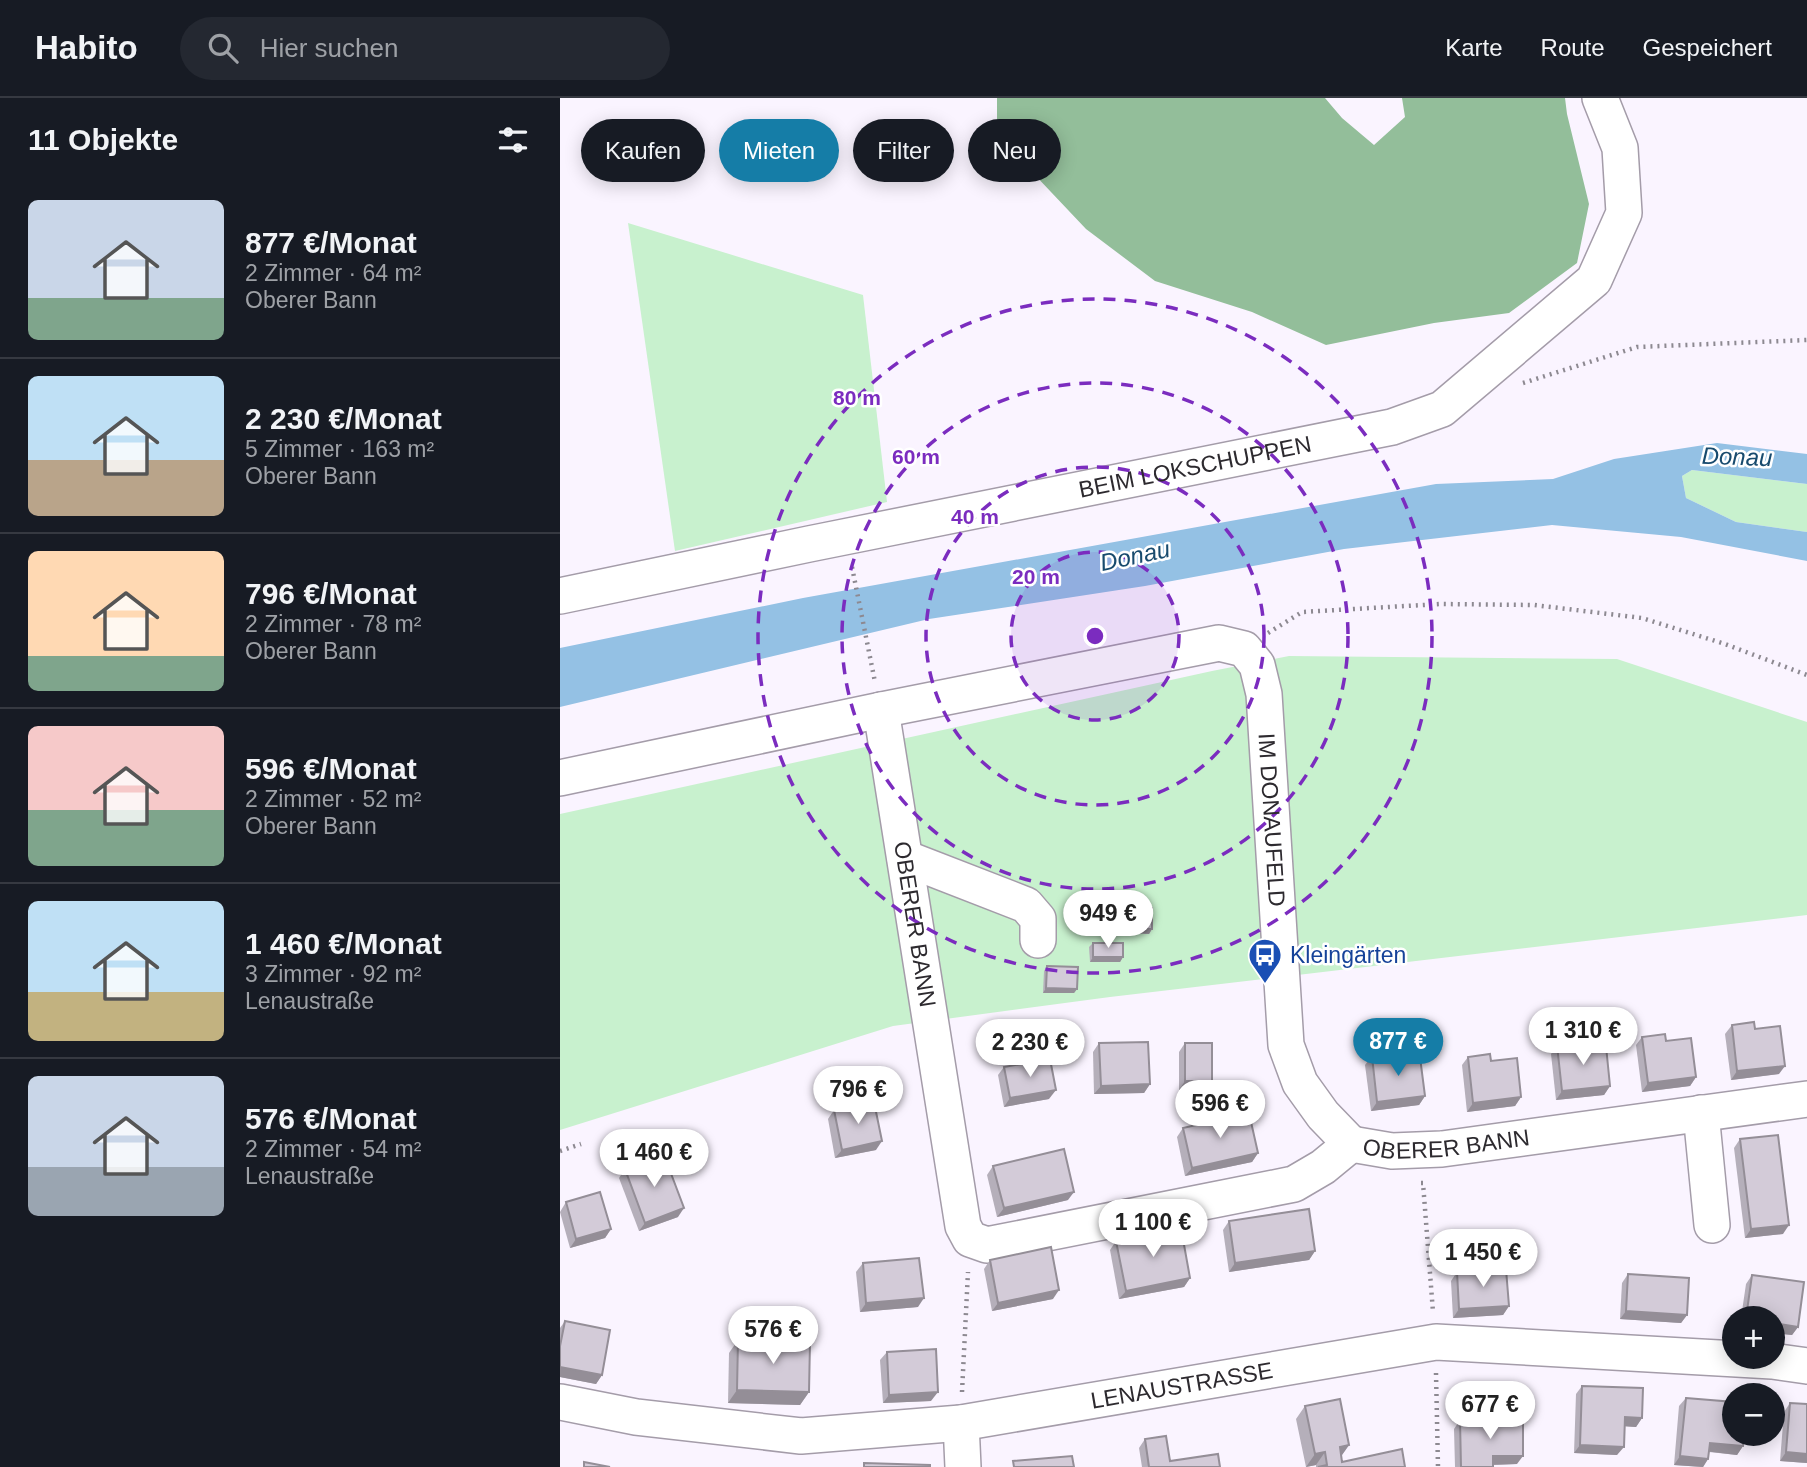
<!DOCTYPE html>
<html lang="de">
<head>
<meta charset="utf-8">
<style>
	body { margin:0; font-family:Helvetica,sans-serif; background:#242831; color:#f1f3f6; height:100vh; display:flex; flex-direction:column; font-size:26px; white-space:nowrap }
	* { box-sizing:border-box; margin:0 }
	p { font-size:23px; color:#9ea1a6 }
	.icon { flex:none; width:38px; height:38px; fill:none; stroke:currentColor; stroke-width:2; stroke-linecap:round; stroke-linejoin:round }
	.map { position:relative; flex:1; overflow:hidden }
	.details { display:flex; flex-direction:column; background:#171b24; width:560px }
	.details>* { flex:none }
	.banner { position:absolute; left:21px; top:21px; width:665px; height:63px; display:flex; gap:14px }
	.controls { position:absolute; left:1162px; top:1208px; display:grid; gap:14px }
	.controls a { display:grid; place-items:center; width:63px; height:63px; border-radius:50%; background:#171b24; box-shadow:0 4px 18px #0003; font-size:35px }
	.price { position:absolute; translate:-50% -60px; padding:0 16px; border-radius:24px; background:#fff; color:#222; font-size:23px; line-height:46px; filter:drop-shadow(0 2px 4px #0008) }
	.price::after { content:''; position:absolute; left:50%; top:42px; width:21px; height:16px; margin-left:-10px; background:inherit; clip-path:polygon(0 0,100% 0,50% 100%) }
	.price.selected { background:#157da7; color:#fff }
	ul { padding:0; list-style:none }
	li { display:flex; align-items:center; gap:21px; height:175px; padding:0 28px }
	li+li { border-top:2px solid #363941 }
	li span { display:grid; place-items:center; flex:none; width:196px; height:140px; border-radius:10px; color:#555 }
	li>.icon { margin-inline-start:auto }
	span .icon { width:84px; height:84px; fill:#fffc; stroke-width:1 }
	li b { font-size:30px }
	h2 { display:flex; justify-content:space-between; align-items:center; height:84px; padding:0 28px; font-size:30px }
	.tag { padding:0 24px; border-radius:32px; background:#171b24; box-shadow:0 4px 18px #0003; font-size:24px; line-height:63px }
	.tag.selected { background:#157da7; color:#fff }
	header { display:flex; align-items:center; gap:42px; box-sizing:border-box; height:98px; padding:0 35px; background:#171b24; border-bottom:2px solid #363941 }
	header strong { font-size:33px }
	nav { display:flex; gap:38px; margin-inline-start:auto; font-size:24px }
	.search { width:490px; height:63px; background:#242831; display:flex; align-items:center; gap:18px; box-sizing:border-box; padding:0 24px; border-radius:38px; color:#9ea1a6; font-size:26px }
	main { display:flex; flex:1; min-height:0 }
	.map>svg:first-child { display:block }
	.green { fill:#c8f1ce }
	.forest { fill:#93be9a }
	.water { fill:#94c1e4 }
	.lines { fill:none; stroke-linecap:round; stroke-linejoin:round }
	.minor-casing { stroke:#a49ca9; stroke-width:38 }
	.path { stroke:#8d8991; stroke-width:4.5; stroke-dasharray:2 5; stroke-linecap:butt }
	.minor { stroke:#fff; stroke-width:35 }
	.wall { fill:#b5afba }
	.shaded-wall { fill:#948e97 }
	.building { fill:#d3cbd8; stroke:#948e97; stroke-width:2 }
	.ring { fill:none; stroke:#7b2cbf; stroke-width:3.5; stroke-dasharray:12 9 }
	.labels { text-anchor:middle; stroke-width:5; stroke-linejoin:round; paint-order:stroke }
	.street-label { font-size:23px; fill:#2d2a2f; stroke:#fff }
	.transit-label { font-size:23px; fill:#164399; stroke:#fff; text-anchor:start }
	.water-label { font-size:24px; font-style:italic; fill:#184b6e; stroke:#fff }
	.centre { fill:#7b2cbf; stroke:#fff; stroke-width:3.5 }
	.ring-label { font-size:21px; text-anchor:middle; font-weight:bold; fill:#7b2cbf; stroke:#fff; stroke-width:5; stroke-linejoin:round; paint-order:stroke }
</style>
</head>
<body>
<header>
<strong>Habito</strong>
<div class="search"><svg class="icon" aria-label="search" viewBox="0 0 24 24"><circle cx="10" cy="10" r="6"/><path d="M15 15l6 6"/></svg>Hier suchen</div>
<nav><a>Karte</a><a>Route</a><a>Gespeichert</a></nav>
</header>
<main>
<section class="details">
<h2>11 Objekte<svg class="icon" aria-label="filters" viewBox="0 0 24 24"><path d="M4 7h16M4 17h16"/><circle cx="9" cy="7" r="2"/><circle cx="15" cy="17" r="2"/></svg></h2>
<ul>
<li><span style="background:linear-gradient(#c9d6e8 70%,#7fa58c 0)"><svg class="icon" aria-label="home" viewBox="0 0 24 24"><path d="M3 11l9-7 9 7M6 9v11h12V9"/></svg></span><div><b>877 €/Monat</b><p>2 Zimmer · 64 m²</p><p>Oberer Bann</p></div></li>
<li><span style="background:linear-gradient(#bfe0f5 60%,#b9a48a 0)"><svg class="icon" aria-label="home" viewBox="0 0 24 24"><path d="M3 11l9-7 9 7M6 9v11h12V9"/></svg></span><div><b>2 230 €/Monat</b><p>5 Zimmer · 163 m²</p><p>Oberer Bann</p></div></li>
<li><span style="background:linear-gradient(#ffd9b3 75%,#7fa58c 0)"><svg class="icon" aria-label="home" viewBox="0 0 24 24"><path d="M3 11l9-7 9 7M6 9v11h12V9"/></svg></span><div><b>796 €/Monat</b><p>2 Zimmer · 78 m²</p><p>Oberer Bann</p></div></li>
<li><span style="background:linear-gradient(#f6c9c9 60%,#7fa58c 0)"><svg class="icon" aria-label="home" viewBox="0 0 24 24"><path d="M3 11l9-7 9 7M6 9v11h12V9"/></svg></span><div><b>596 €/Monat</b><p>2 Zimmer · 52 m²</p><p>Oberer Bann</p></div></li>
<li><span style="background:linear-gradient(#bfe0f5 65%,#c2b280 0)"><svg class="icon" aria-label="home" viewBox="0 0 24 24"><path d="M3 11l9-7 9 7M6 9v11h12V9"/></svg></span><div><b>1 460 €/Monat</b><p>3 Zimmer · 92 m²</p><p>Lenaustraße</p></div></li>
<li><span style="background:linear-gradient(#c9d6e8 65%,#9aa5b1 0)"><svg class="icon" aria-label="home" viewBox="0 0 24 24"><path d="M3 11l9-7 9 7M6 9v11h12V9"/></svg></span><div><b>576 €/Monat</b><p>2 Zimmer · 54 m²</p><p>Lenaustraße</p></div></li>
</ul>
</section>
<div class="map">
<svg width="1247" height="1369" viewBox="0 0 1247 1369">
	<rect width="100%" height="100%" fill="#faf4ff"/>
	<g class="green">
		<path d="M68 125 303 197 327 404 115 453Z"/>
		<path d="M1132 372 1247 386V434L1176 424 1126 400 1122 378Z"/>
		<path d="M729 558 1057 561 1247 624V817L550 899 333 928 0 1032V716L652 573Z"/>
	</g>
	<path class="forest" d="M437 0H765L782 20 814 47 845 19 842 0H1005L1007 16 1029 106 1017 165 949 215 874 225 766 247 692 214 595 183 526 131 437 37Z"/>
	<path class="water" d="M1157 345 1247 356V386L1132 372 1122 378 1126 400 1176 424 1247 434V463L1121 439 992 427 784 451 585 488 369 521 0 609V550L243 500 876 386 993 381 1054 361Z"/>
	<g class="lines">
		<defs>
			<g id="minor">
				<path id="s1" d="M0 498 249 446 832 329 882 311 1034 182 1064 115 1060 50 1040 0"/>
				<path id="s2" d="M321 612 403 1128 410 1141 427 1147 734 1086 763 1069 791 1046"/>
				<path id="s3" d="M0 680 321 612 659 545 684 551 697 567 704 596 726 947 740 985 763 1017 791 1046"/>
				<path d="M345 760 466 807 478 821V842"/>
				<path d="M1141 1015 1152 1127"/>
				<path id="s4" d="M791 1046 832 1053 882 1051 1247 1001"/>
				<path id="s5" d="M0 1304 76 1319 241 1338 401 1325 876 1244 1212 1263 1247 1268"/>
				<path d="M401 1325 403 1369"/>
			</g>
		</defs>
		<use href="#minor" class="minor-casing"/>
		<g class="path">
			<path d="M963 285 1077 249 1247 242"/>
			<path d="M292 469 315 584"/>
			<path d="M708 535 742 514 880 506 974 507 1082 520 1165 546 1247 577"/>
			<path d="M0 1053 21 1046"/>
			<path d="M861 1085H863L873 1214"/>
			<path d="M876 1275 878 1369"/>
			<path d="M402 1294 408 1174"/>
		</g>
		<use href="#minor" class="minor"/>
	</g>
	<g class="wall">
		<path d="M579 810 592 831 589 836 575 835 576 815Z"/>
		<path d="M533 845 563 859 560 864H530L529 849Z"/>
		<path d="M487 868 517 891 514 895H483L484 873Z"/>
		<path d="M1172 927 1195 931 1219 976 1171 982 1165 936Z"/>
		<path d="M1082 939 1106 943 1136 979 1130 988 1082 994 1076 947Z"/>
		<path d="M539 945 590 986 584 995 534 996 533 954Z"/>
		<path d="M625 945 652 983 646 992H619V954Z"/>
		<path d="M997 947 1020 951 1050 988 1044 997 996 1002 991 956Z"/>
		<path d="M812 958 835 962 865 998 859 1007 811 1013 805 967Z"/>
		<path d="M908 959 931 963 961 999 955 1008 907 1014 902 967Z"/>
		<path d="M444 969 489 1001 444 1009 438 977Z"/>
		<path d="M274 1012 316 1052 275 1060 268 1021Z"/>
		<path d="M623 1030 698 1055 692 1064 625 1078 617 1039Z"/>
		<path d="M1180 1041 1223 1136 1185 1140 1174 1050Z"/>
		<path d="M433 1068 508 1102 437 1119 427 1077Z"/>
		<path d="M65 1071 118 1119 79 1133 59 1080Z"/>
		<path d="M6 1104 51 1131 45 1140 10 1150 0 1114Z"/>
		<path d="M669 1123 755 1153 749 1162 669 1174 663 1132Z"/>
		<path d="M556 1143 630 1180 624 1189 559 1201 550 1152Z"/>
		<path d="M430 1162 493 1201 432 1213 424 1171Z"/>
		<path d="M303 1165 358 1209 300 1214 296 1174Z"/>
		<path d="M897 1174 949 1208 943 1217 893 1220 891 1183Z"/>
		<path d="M1068 1176 1127 1217 1121 1225 1060 1221 1062 1185Z"/>
		<path d="M1192 1177 1238 1229 1232 1237 1213 1235V1220H1181L1186 1186Z"/>
		<path d="M5 1223 42 1277 36 1286 0 1279V1230Z"/>
		<path d="M178 1242 249 1294 240 1307 168 1305 169 1255Z"/>
		<path d="M327 1254 371 1303 323 1305 320 1262Z"/>
		<path d="M1022 1288 1082 1320 1076 1329 1065 1328 1057 1357 1014 1355 1016 1296Z"/>
		<path d="M1126 1300 1183 1348 1177 1357 1149 1354 1148 1361 1143 1369 1114 1367 1119 1308Z"/>
		<path d="M1230 1305 1247 1365 1220 1363 1224 1314Z"/>
		<path d="M745 1308 789 1347 781 1358 782 1364 845 1369H756V1367L746 1369 736 1321Z"/>
		<path d="M900 1322 957 1366 933 1367V1369H895L894 1331Z"/>
		<path d="M585 1341 610 1363 660 1369H582L579 1350Z"/>
	</g>
	<g class="shaded-wall">
		<path d="M578 831H592L589 836 575 835Z"/>
		<path d="M533 859H563L560 864H530Z"/>
		<path d="M486 890 517 891 514 895H483Z"/>
		<path d="M1225 968 1219 976 1171 982 1177 973Z"/>
		<path d="M1136 979 1130 988 1082 994 1088 985Z"/>
		<path d="M625 983H652L646 992H619Z"/>
		<path d="M590 986 584 995 534 996 541 988Z"/>
		<path d="M1050 988 1044 997 996 1002 1002 993Z"/>
		<path d="M496 992 489 1001 444 1009 450 1000Z"/>
		<path d="M865 998 859 1007 811 1013 817 1004Z"/>
		<path d="M961 999 955 1008 907 1014 913 1005Z"/>
		<path d="M322 1043 316 1052 275 1060 282 1052Z"/>
		<path d="M698 1055 692 1064 625 1078 632 1070Z"/>
		<path d="M514 1094 508 1102 437 1119 444 1110Z"/>
		<path d="M124 1110 118 1119 79 1133 85 1125Z"/>
		<path d="M1229 1127 1223 1136 1185 1140 1191 1131Z"/>
		<path d="M51 1131 45 1140 10 1150 16 1141Z"/>
		<path d="M755 1153 749 1162 669 1174 675 1165Z"/>
		<path d="M630 1180 624 1189 559 1201 566 1193Z"/>
		<path d="M499 1192 493 1201 432 1213 438 1205Z"/>
		<path d="M364 1200 358 1209 300 1214 306 1205Z"/>
		<path d="M949 1208 943 1217 893 1220 899 1211Z"/>
		<path d="M1066 1213 1127 1217 1121 1225 1060 1221Z"/>
		<path d="M1213 1225 1238 1229 1232 1237 1213 1235Z"/>
		<path d="M0 1269 42 1277 36 1286 0 1279Z"/>
		<path d="M177 1292 249 1294 240 1307 168 1305Z"/>
		<path d="M378 1294 371 1303 323 1305 329 1297Z"/>
		<path d="M1065 1319 1082 1320 1076 1329 1059 1328Z"/>
		<path d="M1150 1345 1183 1348 1177 1357 1144 1353Z"/>
		<path d="M789 1347 780 1360V1349Z"/>
		<path d="M1020 1347 1064 1349 1057 1357 1014 1355Z"/>
		<path d="M765 1354 756 1367 746 1369 755 1356Z"/>
		<path d="M1226 1354 1247 1356V1365L1220 1363Z"/>
		<path d="M933 1358H963L957 1366 927 1367Z"/>
		<path d="M1120 1358 1148 1361 1143 1369 1114 1367Z"/>
	</g>
	<g class="building">
		<path d="M579 810H592V831H578Z"/>
		<rect x="533" y="845" width="30" height="14"/>
		<path d="M487 868 518 869 517 891 486 890Z"/>
		<path d="M1194 924 1195 931 1220 928 1225 968 1177 973 1172 927Z"/>
		<path d="M1105 936 1106 943 1131 940 1136 979 1088 985 1082 939Z"/>
		<path d="M588 944 590 986 541 988 539 945Z"/>
		<rect x="625" y="945" width="27" height="38"/>
		<path d="M1019 945 1020 951 1046 948 1050 988 1002 993 997 947Z"/>
		<path d="M834 955 835 962 860 959 865 998 817 1004 812 958Z"/>
		<path d="M930 956 931 963 957 960 961 999 913 1005 908 959Z"/>
		<path d="M490 961 496 992 450 1000 444 969Z"/>
		<path d="M314 1004 322 1043 282 1052 274 1012Z"/>
		<path d="M689 1015 698 1055 632 1070 623 1030Z"/>
		<path d="M1218 1037 1229 1127 1191 1131 1180 1041Z"/>
		<path d="M504 1051 514 1094 444 1110 433 1068Z"/>
		<path d="M104 1057 124 1110 85 1125 65 1071Z"/>
		<path d="M40 1094 51 1131 16 1141 6 1104Z"/>
		<path d="M749 1111 755 1153 675 1165 669 1123Z"/>
		<path d="M621 1130 630 1180 566 1193 556 1143Z"/>
		<path d="M491 1149 499 1192 438 1205 430 1162Z"/>
		<path d="M359 1160 364 1200 306 1205 303 1165Z"/>
		<path d="M946 1171 949 1208 899 1211 897 1174Z"/>
		<path d="M1068 1176 1129 1180 1127 1217 1066 1213Z"/>
		<path d="M1192 1177 1244 1184 1238 1229 1213 1225V1220H1186Z"/>
		<path d="M5 1223 50 1232 42 1277 0 1269V1248Z"/>
		<path d="M178 1242 250 1244 249 1294 177 1292Z"/>
		<path d="M376 1251 378 1294 329 1297 327 1254Z"/>
		<path d="M1022 1288 1083 1290 1082 1320 1065 1319 1064 1349 1020 1347Z"/>
		<path d="M1126 1300 1174 1304V1335H1184L1183 1348 1150 1345 1148 1361 1120 1358Z"/>
		<path d="M780 1301 789 1347 780 1349 782 1364 842 1351 845 1369H758L767 1367 765 1354 755 1356 745 1308Z"/>
		<path d="M1230 1305 1247 1306V1356L1226 1354Z"/>
		<path d="M963 1321V1358H933V1369H901L900 1322Z"/>
		<path d="M606 1338 610 1363 658 1356 660 1369H589L585 1341Z"/>
		<path d="M512 1358 514 1369H454L453 1363Z"/>
		<path d="M24 1364 50 1369H24Z"/>
		<path d="M304 1365 370 1367V1369H304Z"/>
	</g>
	<circle cx="535" cy="538" r="84" fill="#7b2cbf" fill-opacity=".12"/>
	<g class="ring">
		<circle cx="535" cy="538" r="84"/>
		<circle cx="535" cy="538" r="169"/>
		<circle cx="535" cy="538" r="253"/>
		<circle cx="535" cy="538" r="337"/>
	</g>
	<defs>
		<symbol id="bus-pin" viewBox="-11 -11 22 30"><path d="M0 17L-7.5 6A9.5 9.5 0 1 1 7.5 6Z" fill="#1a4fb4" stroke="#fff"/><path d="M-5-6H5V4H4V6H2V4H-2V6H-4V4H-5ZM-3.5-4V0h7V-4ZM-3.5 1.2v1.5H-2V1.2ZM2 1.2v1.5H3.5V1.2Z" fill="#fff"/></symbol>
	</defs>
	<g fill-rule="evenodd">
		<use href="#bus-pin" x="686" y="838" width="38" height="52"/>
	</g>
	<g class="labels">
		<g class="street-label">
			<text dy="8" stroke="none"><textPath href="#s1" startOffset="648">BEIM LOKSCHUPPEN</textPath></text>
			<text dy="8" stroke="none"><textPath href="#s3" startOffset="875">IM DONAUFELD</textPath></text>
			<text dy="8" stroke="none"><textPath href="#s2" startOffset="217">OBERER BANN</textPath></text>
			<text dy="8" stroke="none"><textPath href="#s4" startOffset="96">OBERER BANN</textPath></text>
			<text dy="8" stroke="none"><textPath href="#s5" startOffset="628">LENAUSTRASSE</textPath></text>
		</g>
		<g class="transit-label">
			<text x="730" y="865">Kleingärten</text>
		</g>
		<g class="water-label">
			<text transform="translate(1177 359) rotate(2)" y="8">Donau</text>
			<text transform="translate(575 458) rotate(-12)" y="8">Donau</text>
		</g>
	</g>
	<circle cx="535" cy="538" r="10" class="centre"/>
	<g class="ring-label">
		<text x="297" y="307">80 m</text>
		<text x="356" y="366">60 m</text>
		<text x="415" y="426">40 m</text>
		<text x="476" y="486">20 m</text>
	</g>
</svg>
<div class="controls">
<a>+</a>
<a>−</a>
</div>
<b class="price" style="left:548px;top:852px">949 €</b>
<b class="price" style="left:1023px;top:969px">1 310 €</b>
<b class="price selected" style="left:838px;top:980px">877 €</b>
<b class="price" style="left:470px;top:981px">2 230 €</b>
<b class="price" style="left:298px;top:1028px">796 €</b>
<b class="price" style="left:660px;top:1042px">596 €</b>
<b class="price" style="left:94px;top:1091px">1 460 €</b>
<b class="price" style="left:593px;top:1161px">1 100 €</b>
<b class="price" style="left:923px;top:1191px">1 450 €</b>
<b class="price" style="left:213px;top:1268px">576 €</b>
<b class="price" style="left:930px;top:1343px">677 €</b>
<div class="banner">
<a class="tag">Kaufen</a>
<a class="tag selected">Mieten</a>
<a class="tag">Filter</a>
<a class="tag">Neu</a>
</div>
</div>
</main>
</body>
</html>
